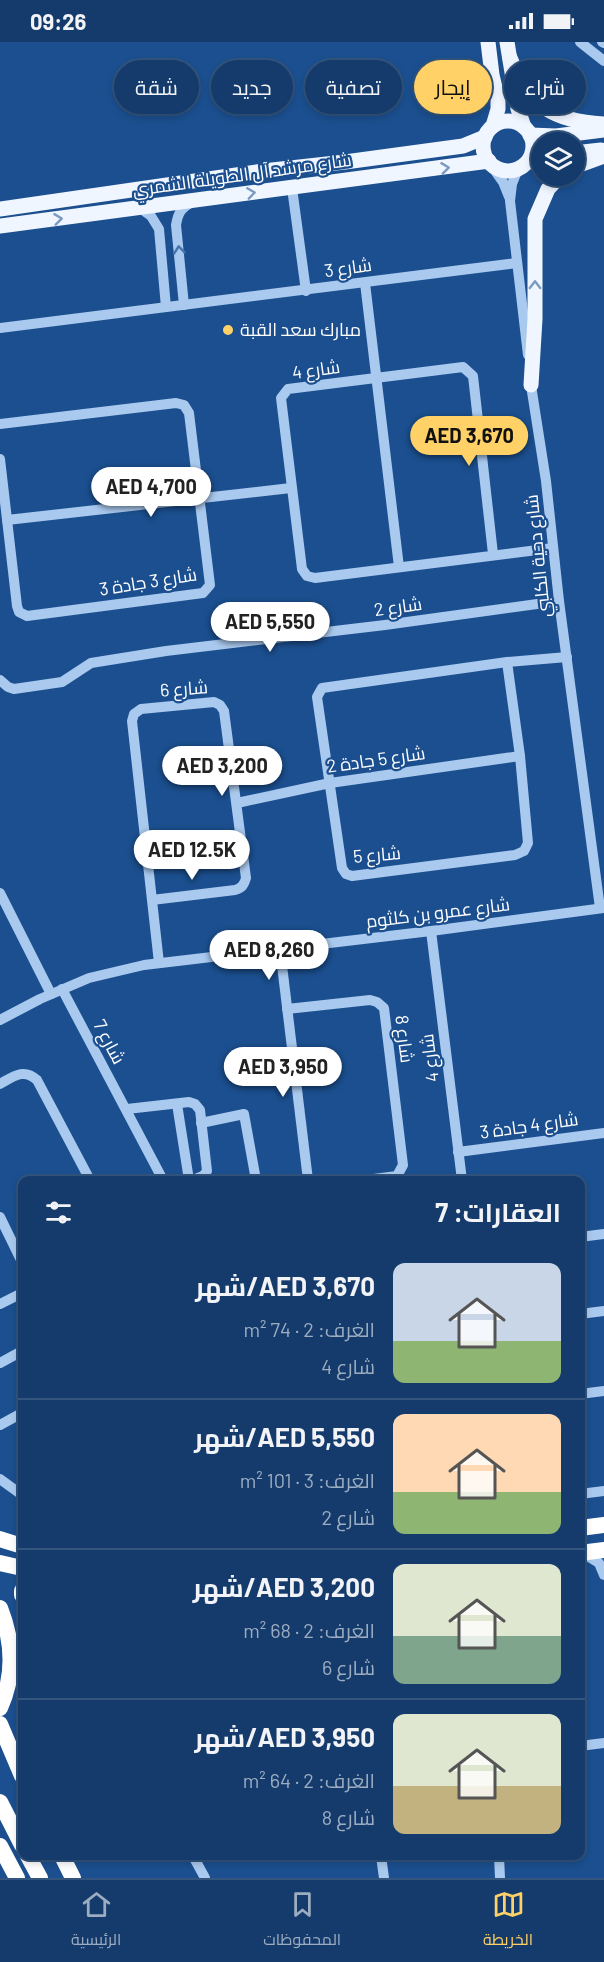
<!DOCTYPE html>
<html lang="ar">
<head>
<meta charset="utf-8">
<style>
	body { margin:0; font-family:Barlow,Cairo,sans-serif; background:#1d4271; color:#f1f3f6; direction:rtl; height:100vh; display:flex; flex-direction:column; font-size:22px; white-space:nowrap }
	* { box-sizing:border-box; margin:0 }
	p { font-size:20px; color:#9dadc1 }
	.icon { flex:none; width:33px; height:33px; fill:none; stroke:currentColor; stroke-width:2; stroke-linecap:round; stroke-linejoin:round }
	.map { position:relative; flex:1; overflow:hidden; direction:ltr }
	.panel { position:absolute; left:18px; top:1134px; width:567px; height:684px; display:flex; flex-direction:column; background:#143b6b; border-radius:12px; box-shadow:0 3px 9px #0003,0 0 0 2px #33557e; direction:rtl }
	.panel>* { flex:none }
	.guide { position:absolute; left:18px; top:18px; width:568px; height:54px; direction:rtl; display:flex; gap:12px }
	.fabs { position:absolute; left:531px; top:90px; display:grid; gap:12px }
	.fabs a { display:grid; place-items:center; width:54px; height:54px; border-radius:50%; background:#143b6b; box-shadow:0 3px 9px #0003,0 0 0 2px #33557e; font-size:30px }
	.price { position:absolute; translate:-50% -51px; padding:0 14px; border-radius:21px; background:#fff; color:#222; font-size:20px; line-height:39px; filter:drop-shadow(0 2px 3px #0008) }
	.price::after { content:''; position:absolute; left:50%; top:36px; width:18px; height:14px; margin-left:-9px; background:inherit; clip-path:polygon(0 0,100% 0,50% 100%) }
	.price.active { background:#ffd166; color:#111 }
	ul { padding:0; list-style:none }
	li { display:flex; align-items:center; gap:18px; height:150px; padding:0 24px }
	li+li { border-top:2px solid #33557e }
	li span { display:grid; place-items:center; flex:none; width:168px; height:120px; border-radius:12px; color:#555 }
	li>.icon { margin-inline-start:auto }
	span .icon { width:72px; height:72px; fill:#fffc; stroke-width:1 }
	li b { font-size:26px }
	h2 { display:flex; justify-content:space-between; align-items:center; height:72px; padding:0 24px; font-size:26px }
	.tag { padding:0 21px; border-radius:27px; background:#143b6b; box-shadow:0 3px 9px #0003,0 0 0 2px #33557e; font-size:21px; line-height:54px }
	.tag.active { background:#ffd166; color:#111 }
	.status { display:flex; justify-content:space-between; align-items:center; height:42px; padding:0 30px; background:#143b6b; direction:ltr }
	.status svg { height:16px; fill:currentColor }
	.tab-bar { display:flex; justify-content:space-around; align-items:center; height:84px; border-top:2px solid #33557e; background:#143b6b; font-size:16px; color:#9dadc1 }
	.tab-bar a { display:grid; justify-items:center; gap:3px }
	.tab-bar .active { color:#ffd166 }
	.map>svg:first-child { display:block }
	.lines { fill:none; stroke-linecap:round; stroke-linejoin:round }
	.minor { stroke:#a9c9ee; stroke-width:10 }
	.major { stroke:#f0f6ff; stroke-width:15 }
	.highway { stroke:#fff; stroke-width:16 }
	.oneway { stroke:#7b9ac1 }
	.oneway2 { stroke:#4674ac }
	.poi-dot { fill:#ffd166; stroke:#1b4f8f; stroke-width:2 }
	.labels { text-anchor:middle; stroke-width:4.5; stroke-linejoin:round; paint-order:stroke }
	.street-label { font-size:18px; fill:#fff; stroke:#1b4f8f }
	.poi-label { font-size:18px; fill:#fff; stroke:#1b4f8f; text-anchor:start }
</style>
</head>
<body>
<div class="status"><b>09:26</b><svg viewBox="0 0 49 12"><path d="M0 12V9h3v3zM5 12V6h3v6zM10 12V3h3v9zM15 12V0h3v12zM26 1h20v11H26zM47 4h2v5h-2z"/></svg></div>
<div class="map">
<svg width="604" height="1836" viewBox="0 0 604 1836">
	<rect width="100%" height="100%" fill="#1b4f8f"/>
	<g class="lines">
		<g class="minor">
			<path d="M580 0 604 19"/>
			<path d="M602 0 604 1"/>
			<path d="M491 123 503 140 509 155"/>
			<path d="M518 127 512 142 510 159 528 313"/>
			<path d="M292 146 306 249"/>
			<path d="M140 166 151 174 159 187 166 265"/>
			<path d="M365 241 399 525"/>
			<path d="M184 263 176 183C178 171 181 166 192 160"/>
			<path d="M0 286 517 221"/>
			<path d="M530 337 546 439 559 559 600 866"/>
			<path d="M0 382 176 361 184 363 189 371 210 543 203 551 27 574 19 570 17 564 0 417"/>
			<path d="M7 478 291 446"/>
			<path d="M493 512 473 334 463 325 288 347 281 356 302 527 307 534 315 536 553 506"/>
			<path d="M507 620 520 714 528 801 524 809 515 813 352 834 346 832 342 826 317 655 322 646 507 620 567 615"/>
			<path d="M0 638 8 645 14 647 62 640 91 621 166 609 385 583 559 559"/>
			<path d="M237 761 330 741 520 714"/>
			<path d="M0 851 51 952"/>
			<path d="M152 858 235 848C242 846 244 843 246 836L224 669 220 663 214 660 141 667 134 672 132 679 159 921"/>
			<path d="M431 889 462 1138"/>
			<path d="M280 907 308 1138"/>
			<path d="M62 947 163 1138"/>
			<path d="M287 967 370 958 377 960 384 966 403 1123 397 1134 366 1138"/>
			<path d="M0 978 40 957 89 936 144 923 431 889 604 866"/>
			<path d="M0 1042C14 1034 24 1026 37 1038L90 1138"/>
			<path d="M177 1062 189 1138"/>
			<path d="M127 1067 189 1060 195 1062 200 1068 207 1129 203 1134 193 1138"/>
			<path d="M201 1081 244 1072 256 1138"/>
			<path d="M458 1110 604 1091"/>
			<path d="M0 1175 22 1220"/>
			<path d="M580 1195 604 1192"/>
			<path d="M0 1262 22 1251"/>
			<path d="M580 1272 604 1269"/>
			<path d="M0 1321 22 1309"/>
			<path d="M580 1352 604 1349"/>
			<path d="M0 1383 22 1371"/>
			<path d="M0 1437 22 1453"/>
			<path d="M580 1452 604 1449"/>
			<path d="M584 1512 599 1521 604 1533"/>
			<path d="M580 1704 604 1701"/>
			<path d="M193 1814 205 1836"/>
			<path d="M381 1814 384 1836"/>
			<path d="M499 1814 500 1836"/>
		</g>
		<g class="major">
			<path d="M488 0 492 33 498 58V67L493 84"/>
			<path d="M507 0 518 67 524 85"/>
			<path d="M510 16C530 64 552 79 604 82"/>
			<circle cx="508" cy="104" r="25"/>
			<path d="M530 93 556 94 604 88"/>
			<path d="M574 111 601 108"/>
			<path d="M574 125 604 114"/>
			<path d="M0 167 263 129 345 120 463 104 485 95"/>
			<path d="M0 184 489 119"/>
			<path d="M531 343 535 277V177L548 147 560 134"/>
		</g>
		<g class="highway">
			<path d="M580 1486 604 1483"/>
			<path d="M0 1497 22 1504"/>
			<path d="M580 1511 604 1508"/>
			<path d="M0 1521 22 1526"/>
			<path d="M22 1549V1553"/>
			<path d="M0 1566C13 1599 15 1633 0 1666"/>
			<path d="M0 1682 22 1734"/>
			<path d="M0 1760 22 1803"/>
			<path d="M0 1804 17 1836"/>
			<path d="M28 1814 40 1836"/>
			<path d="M62 1814 73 1836"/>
		</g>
	</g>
	<defs><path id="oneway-chevron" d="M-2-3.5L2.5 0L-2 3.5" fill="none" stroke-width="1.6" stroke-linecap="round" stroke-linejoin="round" transform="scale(1.5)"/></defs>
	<g class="oneway">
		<use href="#oneway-chevron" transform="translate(445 126) rotate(-7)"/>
		<use href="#oneway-chevron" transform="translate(251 151) rotate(-8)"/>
		<use href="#oneway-chevron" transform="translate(58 177) rotate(-7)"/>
		<use href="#oneway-chevron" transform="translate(535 243) rotate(-90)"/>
	</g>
	<use class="oneway2" href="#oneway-chevron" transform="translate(179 208) rotate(-96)"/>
	<circle class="poi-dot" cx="228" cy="288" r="6"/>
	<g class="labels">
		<g class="street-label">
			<text transform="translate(242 133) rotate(-8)" y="6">شارع مرشد آل الطويلة الشمري</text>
			<text transform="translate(348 226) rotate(-8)" y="6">شارع 3</text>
			<text transform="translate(316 328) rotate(-8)" y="6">شارع 4</text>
			<text transform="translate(538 514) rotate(-96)" y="6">شارع دحية الكلبي</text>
			<text transform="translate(148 540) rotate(-9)" y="6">شارع 3 جادة 3</text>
			<text transform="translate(398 565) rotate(-8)" y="6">شارع 2</text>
			<text transform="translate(184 647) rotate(-4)" y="6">شارع 6</text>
			<text transform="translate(376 718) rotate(-8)" y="6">شارع 5 جادة 2</text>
			<text transform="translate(377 813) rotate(-5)" y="6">شارع 5</text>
			<text transform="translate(438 871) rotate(-7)" y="6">شارع عمرو بن كلثوم</text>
			<text transform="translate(404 997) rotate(83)" y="6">شارع 8</text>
			<text transform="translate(109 1000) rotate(62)" y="6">شارع 7</text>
			<text transform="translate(430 1016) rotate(-97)" y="6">شارع 4</text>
			<text transform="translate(529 1084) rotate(-8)" y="6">شارع 4 جادة 3</text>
		</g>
		<g class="poi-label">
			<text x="240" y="294">مبارك سعد القبة</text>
		</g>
	</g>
</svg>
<div class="fabs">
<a><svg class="icon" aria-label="layers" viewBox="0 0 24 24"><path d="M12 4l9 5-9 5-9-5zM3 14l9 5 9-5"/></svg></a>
</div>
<b class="price active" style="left:469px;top:425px">AED 3,670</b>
<b class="price" style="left:151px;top:476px">AED 4,700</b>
<b class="price" style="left:270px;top:611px">AED 5,550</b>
<b class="price" style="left:222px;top:755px">AED 3,200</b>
<b class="price" style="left:192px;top:839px">AED 12.5K</b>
<b class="price" style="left:269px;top:939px">AED 8,260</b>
<b class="price" style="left:283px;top:1056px">AED 3,950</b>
<div class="guide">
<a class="tag">شراء</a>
<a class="tag active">إيجار</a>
<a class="tag">تصفية</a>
<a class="tag">جديد</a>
<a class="tag">شقة</a>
</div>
<section class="panel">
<h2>العقارات: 7<svg class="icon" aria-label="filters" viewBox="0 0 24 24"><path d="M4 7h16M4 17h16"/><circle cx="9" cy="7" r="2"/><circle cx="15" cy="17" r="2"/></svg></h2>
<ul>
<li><span style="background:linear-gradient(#c9d6e8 65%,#8fb573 0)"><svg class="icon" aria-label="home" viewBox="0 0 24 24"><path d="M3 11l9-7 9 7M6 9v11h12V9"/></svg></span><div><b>AED 3,670/شهر</b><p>الغرف: 2 · 74 m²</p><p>شارع 4</p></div></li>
<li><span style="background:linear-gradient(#ffd9b3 65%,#8fb573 0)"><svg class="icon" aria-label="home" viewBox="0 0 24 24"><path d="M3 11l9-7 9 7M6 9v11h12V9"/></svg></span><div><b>AED 5,550/شهر</b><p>الغرف: 3 · 101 m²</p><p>شارع 2</p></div></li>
<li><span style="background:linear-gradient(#dfe7d0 60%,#7fa58c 0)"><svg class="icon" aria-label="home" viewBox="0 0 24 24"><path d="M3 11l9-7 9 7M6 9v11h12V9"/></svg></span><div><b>AED 3,200/شهر</b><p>الغرف: 2 · 68 m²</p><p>شارع 6</p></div></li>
<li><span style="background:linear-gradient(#dfe7d0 60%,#c2b280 0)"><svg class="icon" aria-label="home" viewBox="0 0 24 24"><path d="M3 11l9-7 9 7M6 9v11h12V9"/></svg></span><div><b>AED 3,950/شهر</b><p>الغرف: 2 · 64 m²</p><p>شارع 8</p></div></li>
</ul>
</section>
</div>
<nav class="tab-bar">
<a class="active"><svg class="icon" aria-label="map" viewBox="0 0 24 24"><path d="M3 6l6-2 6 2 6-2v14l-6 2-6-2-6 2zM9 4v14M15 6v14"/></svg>الخريطة</a>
<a><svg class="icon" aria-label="saved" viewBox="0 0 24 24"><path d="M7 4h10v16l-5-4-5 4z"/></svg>المحفوظات</a>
<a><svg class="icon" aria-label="home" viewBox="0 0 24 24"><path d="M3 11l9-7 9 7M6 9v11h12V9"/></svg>الرئيسية</a>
</nav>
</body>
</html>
